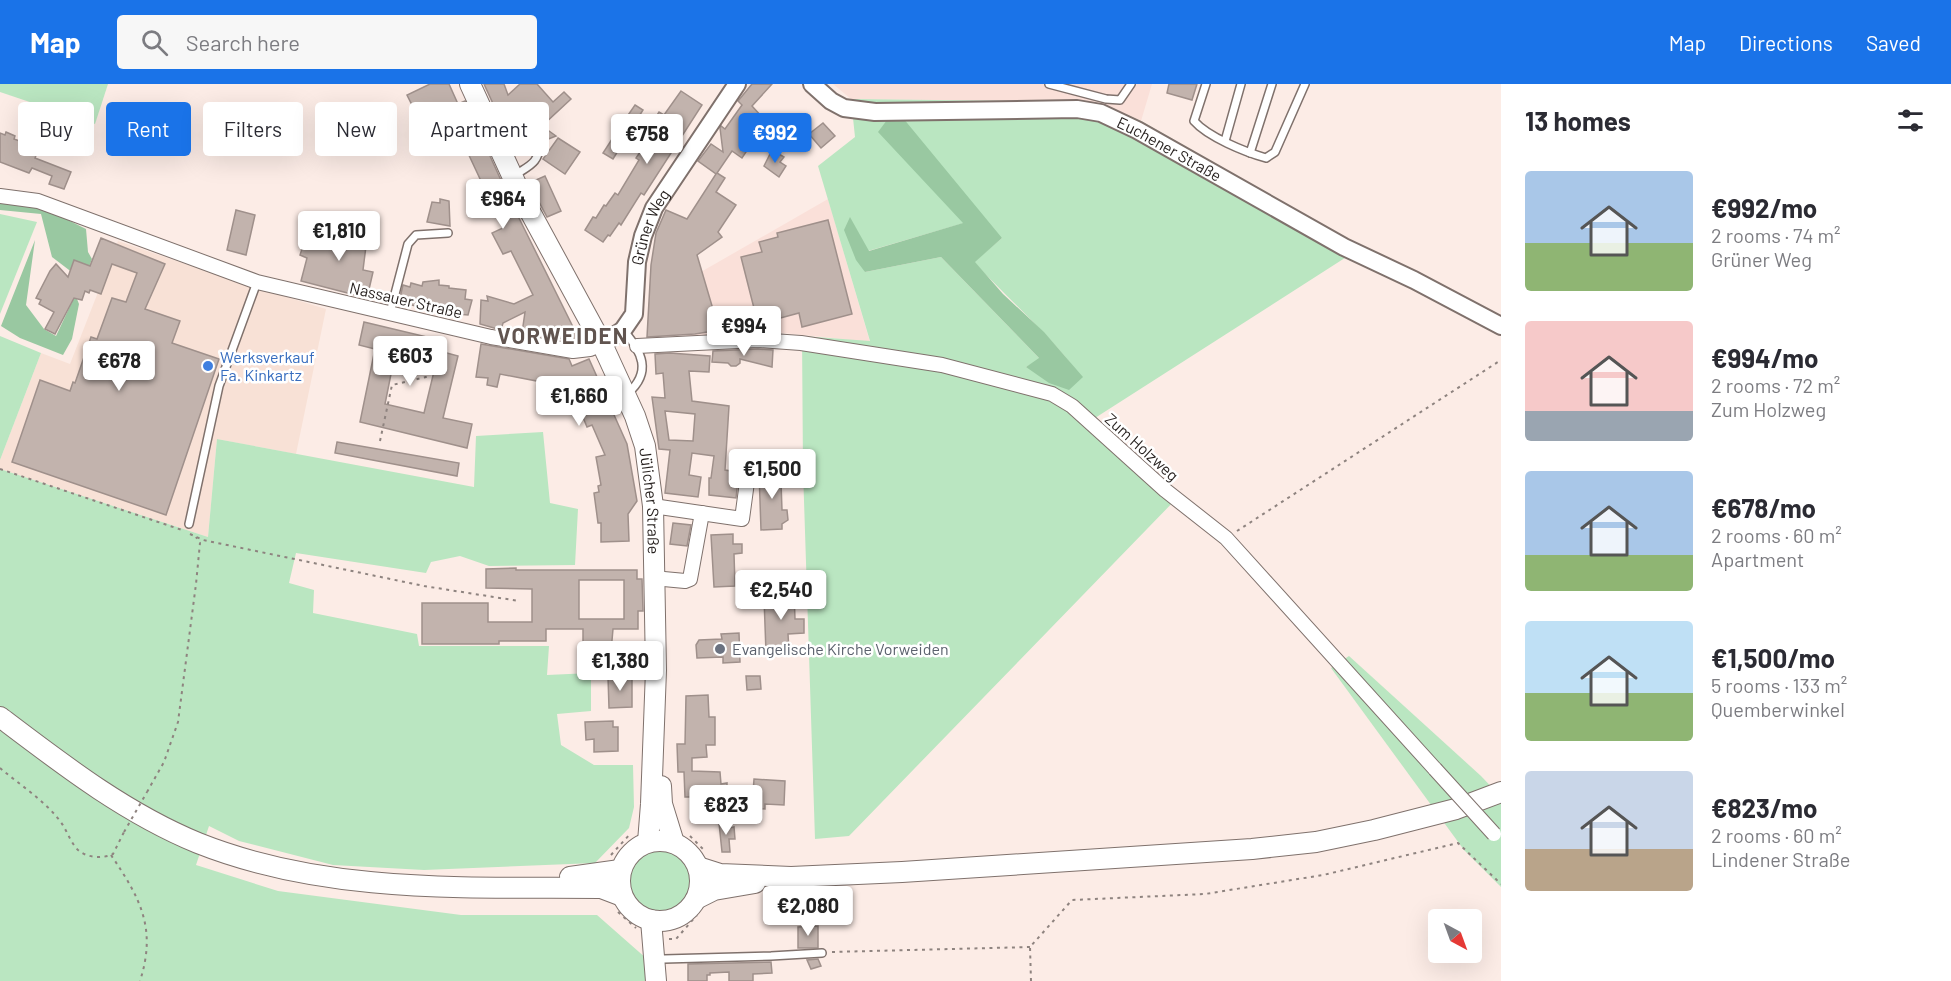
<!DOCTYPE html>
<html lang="en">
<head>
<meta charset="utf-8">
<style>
	body { margin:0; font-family:Barlow,sans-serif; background:#f7f7f7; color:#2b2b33; height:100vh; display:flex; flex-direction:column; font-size:22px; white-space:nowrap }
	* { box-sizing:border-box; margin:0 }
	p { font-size:20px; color:#7c7c81 }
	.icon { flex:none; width:33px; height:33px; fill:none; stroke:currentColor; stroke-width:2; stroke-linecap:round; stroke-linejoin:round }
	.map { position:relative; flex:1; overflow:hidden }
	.details { display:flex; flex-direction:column; background:#fff; width:450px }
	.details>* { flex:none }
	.hud { position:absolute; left:18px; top:18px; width:570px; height:54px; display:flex; gap:12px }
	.needle { width:39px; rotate:139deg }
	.controls { position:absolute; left:1428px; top:825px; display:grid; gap:12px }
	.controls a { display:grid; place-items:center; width:54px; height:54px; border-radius:6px; background:#fff; box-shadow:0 6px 24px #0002; font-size:30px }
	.price { position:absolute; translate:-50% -51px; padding:0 14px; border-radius:6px; background:#fff; color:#222; font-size:20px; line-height:39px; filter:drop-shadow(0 2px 3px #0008) }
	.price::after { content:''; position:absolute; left:50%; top:36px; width:18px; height:14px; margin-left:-9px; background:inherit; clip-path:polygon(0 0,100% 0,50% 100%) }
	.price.selected { background:#1a73e8; color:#fff }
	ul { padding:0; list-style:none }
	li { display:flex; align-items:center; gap:18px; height:150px; padding:0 24px }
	li span { display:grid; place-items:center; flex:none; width:168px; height:120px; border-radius:6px; color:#555 }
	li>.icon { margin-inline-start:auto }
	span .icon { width:72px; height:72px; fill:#fffc; stroke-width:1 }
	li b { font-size:26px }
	h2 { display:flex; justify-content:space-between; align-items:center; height:72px; padding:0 24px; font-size:26px }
	.tag { padding:0 21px; border-radius:6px; background:#fff; box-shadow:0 6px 24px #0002; font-size:21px; line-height:54px }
	.tag.selected { background:#1a73e8; color:#fff }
	header { display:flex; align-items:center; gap:36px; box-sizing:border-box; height:84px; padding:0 30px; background:#1a73e8; color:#fff }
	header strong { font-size:28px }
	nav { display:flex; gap:33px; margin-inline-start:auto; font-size:21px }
	.search { width:420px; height:54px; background:#f7f7f7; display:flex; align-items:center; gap:15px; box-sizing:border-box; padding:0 21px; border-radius:6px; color:#7c7c81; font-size:22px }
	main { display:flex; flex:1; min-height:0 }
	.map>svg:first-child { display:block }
	.commercial { fill:#fae0d9 }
	.industrial { fill:#f8e1d6 }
	.green { fill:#bae6c1; fill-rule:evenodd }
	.forest { fill:#99c8a1 }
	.building { fill:#c2b3ad; stroke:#9f908b; stroke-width:1.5; fill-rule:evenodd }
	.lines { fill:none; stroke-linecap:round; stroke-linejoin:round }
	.service-casing { stroke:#7f716c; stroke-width:10 }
	.minor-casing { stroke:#7f716c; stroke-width:16 }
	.tertiary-casing { stroke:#7f716c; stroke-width:20 }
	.secondary-casing { stroke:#7f716c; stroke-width:22 }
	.path { stroke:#8e837f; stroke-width:2; stroke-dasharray:3 4.5; stroke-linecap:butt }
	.service { stroke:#fff; stroke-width:7 }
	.minor { stroke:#fff; stroke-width:14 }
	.tertiary { stroke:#fff; stroke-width:16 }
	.secondary { stroke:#fff; stroke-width:20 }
	.minor-bridge-casing { stroke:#7f716c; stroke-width:16; stroke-linecap:butt }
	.path-bridge { stroke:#8e837f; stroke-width:2; stroke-dasharray:3 4.5; stroke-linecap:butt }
	.minor-bridge { stroke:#fff; stroke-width:14 }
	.shop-dot { fill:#3f7fe0; stroke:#fff; stroke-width:2 }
	.worship-dot { fill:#6b7280; stroke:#fff; stroke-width:2 }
	.labels { text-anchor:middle; stroke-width:5; stroke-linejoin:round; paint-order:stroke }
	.street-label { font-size:16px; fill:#241e1c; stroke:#fff }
	.shop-label { font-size:16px; fill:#366cbe; stroke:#fff; text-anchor:start }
	.worship-label { font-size:16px; fill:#5b616d; stroke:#fff; text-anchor:start }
	.district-label { font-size:22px; font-weight:bold; letter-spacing:1.5px; fill:#61544f; stroke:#fff }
</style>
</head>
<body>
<header>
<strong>Map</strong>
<div class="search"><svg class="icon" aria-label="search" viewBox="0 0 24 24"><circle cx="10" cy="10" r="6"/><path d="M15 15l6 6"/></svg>Search here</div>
<nav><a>Map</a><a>Directions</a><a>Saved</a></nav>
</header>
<main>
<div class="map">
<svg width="1501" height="897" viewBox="0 0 1501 897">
	<rect width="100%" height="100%" fill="#fcece6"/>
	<g class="commercial">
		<path d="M833 0H1152L1141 37 1125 30 1087 18 851 15Z"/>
		<path d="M828 115 870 258 765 247 687 254 673 204Z"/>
	</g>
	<path class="industrial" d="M118 157 244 200 326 225 296 370 217 355 208 453 0 385V376L41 269 70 280Z"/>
	<g class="green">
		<path d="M0 0H108L95 40 0 8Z"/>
		<path d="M851 15 1087 18 1125 30 1141 37 1362 163 1095 334 1179 412 849 752 815 755 803 386 802 252 870 257 818 82 855 53ZM850 134 868 167 964 139 1002 154 974 178C1010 217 1051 251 1082 294L1026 283 1040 275 941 173 865 188Z"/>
		<path d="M0 130 37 138 0 230Z"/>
		<path d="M0 252 41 269 0 376Z"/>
		<path d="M543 348 550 419 578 425 575 481 489 482 460 472 431 478 426 489 296 469 289 499 314 506 313 529 417 550 419 562H549L547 591 591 589V627L557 630 561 661 594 681H633L634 723 629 744 595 779 424 786 333 781 239 757 209 742 196 781 278 807 461 831H597L647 875V897H0V385L208 453 217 355 474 403 476 352Z"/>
		<path d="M1349 572 1481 692 1501 713V803L1464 766 1331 584Z"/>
		<circle cx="660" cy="796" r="32"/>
	</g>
	<g class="forest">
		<path d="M903 34 1002 154 975 178 1003 210 1044 248 1083 293 1069 306 1049 299 1026 283 1039 274 941 173 865 188 856 176 844 146 850 133 869 167 963 139 878 48 887 36Z"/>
		<path d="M0 119 34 123 54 129 86 145 88 168 92 175 77 215 79 220 72 255 63 271 20 254 1 242 35 156 26 221 44 245 56 252 72 218 73 189 52 173 41 130 0 126Z"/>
	</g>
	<g class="building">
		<path d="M430 0H449L458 20 465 17 510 116 580 257 522 249 525 228 503 239 501 246 480 240 481 216 488 217 487 212 514 220 533 211 511 167 503 170 492 149 503 144 459 50 460 49 449 25 434 32 430 21 415 27 407 11Z"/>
		<path d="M484 0H504L508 11 520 0H537L553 18 564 8 571 15 542 42 556 52 546 56 539 54 535 61 516 70Z"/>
		<path d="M752 0H772L752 22 762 33 758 37 760 39 756 44 760 47 742 74 732 67 717 89 725 94 716 108 736 121 718 148 722 153 697 171 720 249H714V247L695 250 647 253 651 181 656 149 666 126 687 135 716 90 698 77 711 60 723 68 720 44 721 42 725 45 742 21 738 17Z"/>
		<path d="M1169 0H1197L1192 16 1167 9Z"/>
		<path d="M681 7 702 21 644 111 641 109 621 141 619 139 610 152 608 151 603 158 585 146 593 133 596 134 604 121 606 122 608 119 615 109 618 111 639 76 636 74 657 43 652 39 659 28 664 31Z"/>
		<path d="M635 21 643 26 633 42 624 37Z"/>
		<path d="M823 39 835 52 821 64 809 50Z"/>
		<path d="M6 48 15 52 14 55 39 64 35 74 71 88 64 105 49 100 52 92 32 84 29 89 0 78V49L5 51Z"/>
		<path d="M614 52 623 59 613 75 603 69Z"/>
		<path d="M558 54 580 68 565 90 543 75Z"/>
		<path d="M772 66 784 73 780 78 786 82 779 93 764 82Z"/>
		<path d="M545 92 561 127 547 133 529 99Z"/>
		<path d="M440 115 449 117 450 142 427 138 432 118 440 119Z"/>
		<path d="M236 126 255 131 246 171 227 166Z"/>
		<path d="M828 136 852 230 802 243 799 229 758 240 741 173 762 168 759 158 778 153 777 149Z"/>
		<path d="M342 142 368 146 363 186 373 188 367 214 301 197 307 174 300 171 303 162 313 165 316 154 323 156 326 145 342 148Z"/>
		<path d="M101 154 165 180 145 225 180 237 172 259 219 275 166 431 12 378 40 296 70 307 73 298 75 299 91 253 97 255 112 214 126 218 137 189 112 180 101 210 90 206 89 209 85 207 82 216 74 214 55 250 45 245 54 228 39 220 41 216 36 214 50 187 56 180 68 193 74 176 90 182Z"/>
		<path d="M439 196V201L449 202V204L466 206 465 215 472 216 468 231 445 229 399 218 403 201 410 203 411 199 422 202 423 198Z"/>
		<path d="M364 238 427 253 425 263 458 272 443 334 472 340 467 364 360 338 375 265 359 261ZM395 270 436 279 424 329 385 320Z"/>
		<path d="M481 260 569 275 572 282 589 275 627 360 637 417 628 430 629 457 601 458V439H598L594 409 599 408 598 402 601 401 596 373 605 371 592 341 587 343 568 297 543 293 542 298 500 290 497 303 487 301 488 294 476 293Z"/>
		<path d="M758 265 773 266 772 283 740 275V279L736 282H731L728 279 712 278 713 267Z"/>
		<path d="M670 269 710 272 709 288 689 287 692 317 729 322 725 386 745 389 738 396 736 414 709 411V394H711L714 372 692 369 689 391 701 393 698 413 665 409 670 366 659 365 652 313 665 314 663 289 656 290 655 270ZM665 327 695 330 693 357 669 356Z"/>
		<path d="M337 358 459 379 457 392 335 369Z"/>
		<path d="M788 387V397L781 398 782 426H787L788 436 782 440V445L761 446 759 388Z"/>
		<path d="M673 439 691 441 687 462 670 460Z"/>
		<path d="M733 450V460H742V469L734 470 735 502 714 503 711 451Z"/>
		<path d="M516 484V486H637V495H642L643 527H638V545H613L610 579H587V570H583V545H546V557H499V560H422V519H488V538H532V505L486 504V485ZM579 496H624V535H579Z"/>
		<path d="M794 507 795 535H804V549L788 550 789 567 766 568 764 514H775L774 508Z"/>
		<path d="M739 549 740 578 723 579V573L697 574 696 561 699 556 722 555 721 550Z"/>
		<path d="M632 592V623L609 624 608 593Z"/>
		<path d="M746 592H760L761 605 747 606Z"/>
		<path d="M708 611 709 633H715V661H706L707 673 692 674V687L720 688 721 700 727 699V712H717L718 733 706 734V728H702L701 713H685L684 688H678L677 660H685L686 612Z"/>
		<path d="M613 637V643H618V667L594 668V655L586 656 585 638Z"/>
		<path d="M754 695 785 697 784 721 765 720V725L752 724Z"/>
		<path d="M729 738V744L734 743 735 755H729L730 768H722L719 739Z"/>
		<path d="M818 842V864H798V843Z"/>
		<path d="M818 875 821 882 811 885 807 876Z"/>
		<path d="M771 878 772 889 753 890V897H729V888L710 889V891H707V897H688V880Z"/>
	</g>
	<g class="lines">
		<defs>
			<g id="service">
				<path d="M1049 0 1106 15 1120 16 1131 0"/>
				<path d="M1206 0 1194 37C1208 53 1245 68 1266 74L1275 68 1305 0"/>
				<path d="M1225 57 1241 0"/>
				<path d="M1250 69 1272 0"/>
				<path d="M515 91C532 80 537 80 541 59"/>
				<path d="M390 229 408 160 416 151 448 149"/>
				<path d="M624 247C642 268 652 288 628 309"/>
				<path d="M189 440 219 302 257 198"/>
				<path d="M664 875 771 872 822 869"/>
			</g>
			<g id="minor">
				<path d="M0 112 38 117 257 198 491 253 573 267 590 265 602 260"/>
				<path d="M637 262 758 256 801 259 942 281 1052 310 1072 322 1165 406 1226 454 1435 685"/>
				<path d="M653 422 742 435 747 398"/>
				<path d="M653 494 685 497 690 495 702 429"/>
			</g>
			<g id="tertiary">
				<path id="s1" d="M812 0 831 17 844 24 875 28 1077 25 1101 29 1137 46 1344 163 1414 196 1501 242"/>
				<path id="s2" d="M602 260 623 246 634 230 637 178 643 152 654 124 737 0"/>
			</g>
			<g id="secondary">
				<path id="s3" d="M470 0 521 111 602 260 635 332 645 362 653 422 656 586 651 720 648 758"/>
				<path d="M0 633C62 680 125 729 198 759 326 810 466 803 601 804L622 812"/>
				<path d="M661 702 662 720 674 759"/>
				<circle cx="660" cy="797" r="40"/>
				<path d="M698 783 720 790 791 793 902 788 1252 765 1316 758 1374 746 1456 725 1501 708"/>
				<path d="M570 793 620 786"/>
				<path d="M696 815 714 806 755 799"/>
				<path d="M651 836 656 897"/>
			</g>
		</defs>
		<use href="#service" class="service-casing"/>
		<use href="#minor" class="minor-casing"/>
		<use href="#tertiary" class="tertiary-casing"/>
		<use href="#secondary" class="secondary-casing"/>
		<g class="path">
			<path d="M380 357 392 301 426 293 436 252"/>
			<path d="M0 385 182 446"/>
			<path d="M1237 447 1501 276"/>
			<path d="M190 450 203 456 424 502 519 517"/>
			<path d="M0 684C20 701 44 716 60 737 67 746 70 758 78 766 87 774 103 775 113 770L124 748"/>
			<path d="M147 708 164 678 178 638 196 500 200 459 196 453"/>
			<path d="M690 752 705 767"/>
			<path d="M111 771C140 814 157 844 140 897"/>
			<path d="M611 771 631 749"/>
			<path d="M618 828 636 844"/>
			<path d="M669 855H676L697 831"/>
			<path d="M832 868 1030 863"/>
			<path d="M1031 897 1030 863 1072 816 1205 810 1323 791 1458 759 1501 800"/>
		</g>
		<use href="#service" class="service"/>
		<use href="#minor" class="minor"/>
		<use href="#tertiary" class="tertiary"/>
		<use href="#secondary" class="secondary"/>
		<defs>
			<path id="minor-bridge" d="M1435 685 1494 750"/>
		</defs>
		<use href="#minor-bridge" class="minor-bridge-casing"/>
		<path class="path-bridge" d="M124 748 147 708"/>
		<use href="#minor-bridge" class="minor-bridge"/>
	</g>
	<circle class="shop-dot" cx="208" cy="282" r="6"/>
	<circle class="worship-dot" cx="720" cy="565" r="6"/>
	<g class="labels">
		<g class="street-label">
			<text dy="6" stroke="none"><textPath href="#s1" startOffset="375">Euchener Straße</textPath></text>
			<text dy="6" stroke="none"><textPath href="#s2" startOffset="134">Grüner Weg</textPath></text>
			<text transform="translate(406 216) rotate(13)" y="6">Nassauer Straße</text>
			<text transform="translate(1142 363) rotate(42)" y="6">Zum Holzweg</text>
			<text dy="6" stroke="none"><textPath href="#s3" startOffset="458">Jülicher Straße</textPath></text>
		</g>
		<g class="shop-label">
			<text x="220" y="279">Werksverkauf<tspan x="220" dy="18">Fa. Kinkartz</tspan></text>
		</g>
		<g class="worship-label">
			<text x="732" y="571">Evangelische Kirche Vorweiden</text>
		</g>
		<g class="district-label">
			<text x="563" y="260">VORWEIDEN</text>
		</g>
	</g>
</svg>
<div class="controls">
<a><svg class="needle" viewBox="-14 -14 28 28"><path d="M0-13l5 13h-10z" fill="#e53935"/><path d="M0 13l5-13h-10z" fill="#7c7c81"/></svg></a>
</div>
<b class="price selected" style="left:775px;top:80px">€992</b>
<b class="price" style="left:647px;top:81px">€758</b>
<b class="price" style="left:503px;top:146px">€964</b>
<b class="price" style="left:339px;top:178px">€1,810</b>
<b class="price" style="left:744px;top:273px">€994</b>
<b class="price" style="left:410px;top:303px">€603</b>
<b class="price" style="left:119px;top:308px">€678</b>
<b class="price" style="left:579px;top:343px">€1,660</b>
<b class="price" style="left:772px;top:416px">€1,500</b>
<b class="price" style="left:781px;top:537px">€2,540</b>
<b class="price" style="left:620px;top:608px">€1,380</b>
<b class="price" style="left:726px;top:752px">€823</b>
<b class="price" style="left:808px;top:853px">€2,080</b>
<div class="hud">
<a class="tag">Buy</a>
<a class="tag selected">Rent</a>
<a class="tag">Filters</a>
<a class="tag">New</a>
<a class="tag">Apartment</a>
</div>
</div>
<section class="details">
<h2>13 homes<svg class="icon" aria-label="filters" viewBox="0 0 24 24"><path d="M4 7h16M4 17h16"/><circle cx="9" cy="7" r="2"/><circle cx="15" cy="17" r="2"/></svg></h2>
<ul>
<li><span style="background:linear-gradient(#a9c7e8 60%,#8fb573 0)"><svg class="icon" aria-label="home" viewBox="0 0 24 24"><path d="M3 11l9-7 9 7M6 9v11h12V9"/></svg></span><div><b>€992/mo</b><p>2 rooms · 74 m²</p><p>Grüner Weg</p></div></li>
<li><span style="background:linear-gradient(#f6c9c9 75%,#9aa5b1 0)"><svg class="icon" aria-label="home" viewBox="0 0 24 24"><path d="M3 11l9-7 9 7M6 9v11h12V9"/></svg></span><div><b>€994/mo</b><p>2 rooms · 72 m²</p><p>Zum Holzweg</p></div></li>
<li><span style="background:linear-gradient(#a9c7e8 70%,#8fb573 0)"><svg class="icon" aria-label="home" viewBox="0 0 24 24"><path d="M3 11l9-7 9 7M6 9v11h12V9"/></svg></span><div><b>€678/mo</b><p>2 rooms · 60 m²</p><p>Apartment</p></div></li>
<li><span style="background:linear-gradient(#bfe0f5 60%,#8fb573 0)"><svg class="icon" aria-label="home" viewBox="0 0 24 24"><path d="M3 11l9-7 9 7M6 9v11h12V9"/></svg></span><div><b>€1,500/mo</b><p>5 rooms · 133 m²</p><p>Quemberwinkel</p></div></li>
<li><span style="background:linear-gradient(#c9d6e8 65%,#b9a48a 0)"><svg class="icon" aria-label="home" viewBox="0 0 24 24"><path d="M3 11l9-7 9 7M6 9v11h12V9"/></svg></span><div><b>€823/mo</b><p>2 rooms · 60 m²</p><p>Lindener Straße</p></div></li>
</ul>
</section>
</main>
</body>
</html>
